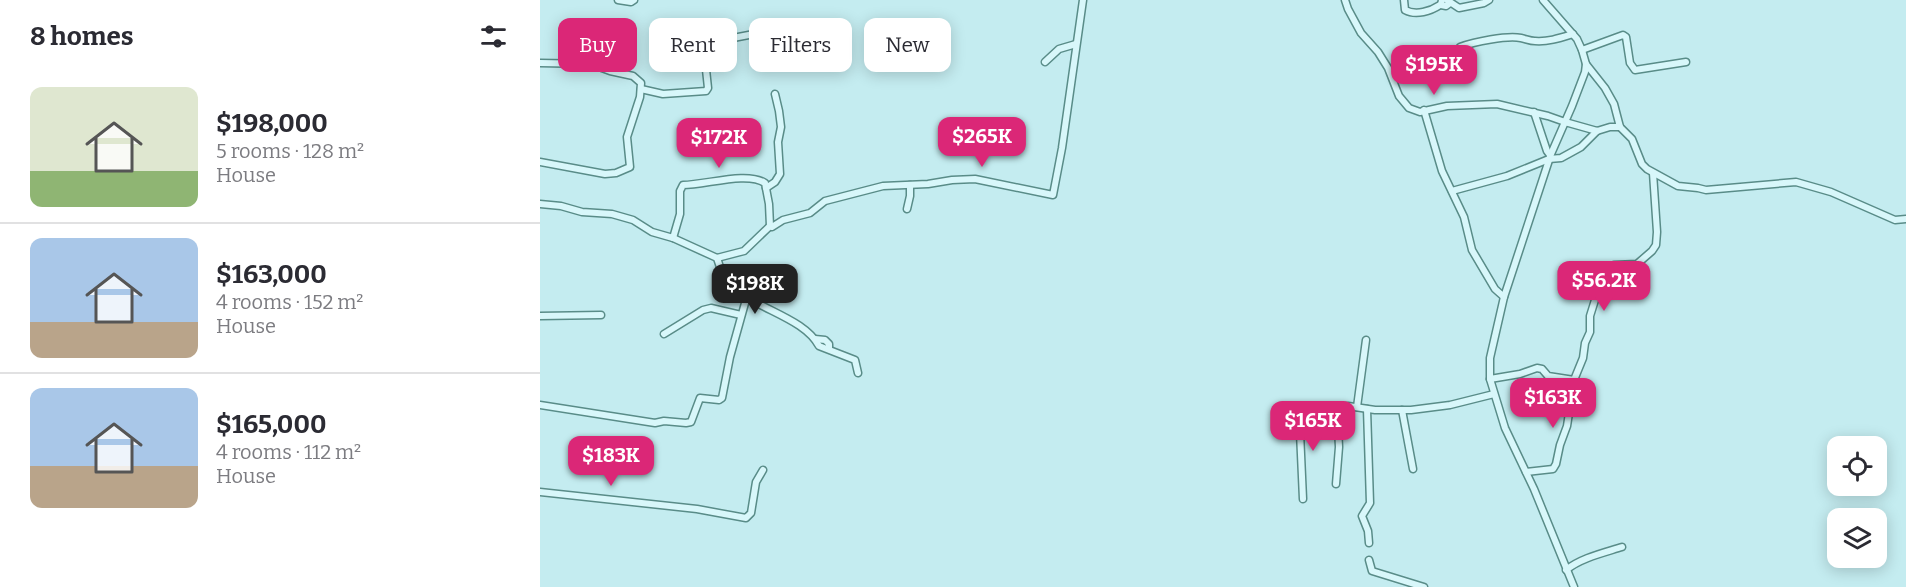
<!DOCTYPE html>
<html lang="en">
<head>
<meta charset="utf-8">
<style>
	body { margin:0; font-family:Bitter,serif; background:#f2f2f3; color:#2b2b33; height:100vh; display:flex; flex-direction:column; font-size:22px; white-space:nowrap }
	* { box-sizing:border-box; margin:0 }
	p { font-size:20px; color:#7c7c81 }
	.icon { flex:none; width:33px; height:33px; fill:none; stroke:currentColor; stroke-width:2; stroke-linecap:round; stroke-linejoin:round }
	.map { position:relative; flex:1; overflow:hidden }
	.panel { display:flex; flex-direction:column; background:#fff; width:540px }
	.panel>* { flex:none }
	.banner { position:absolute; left:18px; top:18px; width:570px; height:54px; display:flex; gap:12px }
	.controls { position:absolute; left:1287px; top:436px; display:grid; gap:12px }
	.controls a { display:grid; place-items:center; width:60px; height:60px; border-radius:12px; background:#fff; box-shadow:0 3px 15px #0003; font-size:30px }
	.price { position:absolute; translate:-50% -51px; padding:0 14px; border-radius:12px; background:#db2777; color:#fff; font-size:20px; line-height:39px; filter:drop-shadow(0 2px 3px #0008) }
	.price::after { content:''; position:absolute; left:50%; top:36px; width:18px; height:14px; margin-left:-9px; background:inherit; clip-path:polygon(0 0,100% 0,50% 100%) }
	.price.active { background:#222; color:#fff }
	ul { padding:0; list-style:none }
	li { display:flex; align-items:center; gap:18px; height:150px; padding:0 30px }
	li+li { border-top:2px solid #e1e1e2 }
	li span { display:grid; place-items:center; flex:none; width:168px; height:120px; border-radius:12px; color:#555 }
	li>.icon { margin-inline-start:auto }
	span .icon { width:72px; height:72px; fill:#fffc; stroke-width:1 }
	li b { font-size:26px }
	h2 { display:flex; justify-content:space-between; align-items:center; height:72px; padding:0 30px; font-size:26px }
	.tag { padding:0 21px; border-radius:12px; background:#fff; box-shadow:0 3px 15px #0003; font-size:21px; line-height:54px }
	.tag.active { background:#db2777; color:#fff }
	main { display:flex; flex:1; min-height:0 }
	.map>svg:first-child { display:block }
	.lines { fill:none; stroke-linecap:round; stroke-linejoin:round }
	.minor-casing { stroke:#598c88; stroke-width:9 }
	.minor { stroke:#d8f7fa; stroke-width:6 }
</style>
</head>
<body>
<main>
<section class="panel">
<h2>8 homes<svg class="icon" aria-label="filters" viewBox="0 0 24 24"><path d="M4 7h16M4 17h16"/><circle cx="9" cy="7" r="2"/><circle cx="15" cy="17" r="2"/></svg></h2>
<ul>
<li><span style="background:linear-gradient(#dfe7d0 70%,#8fb573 0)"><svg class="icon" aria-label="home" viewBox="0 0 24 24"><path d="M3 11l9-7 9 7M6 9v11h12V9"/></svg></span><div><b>$198,000</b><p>5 rooms · 128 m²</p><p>House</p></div></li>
<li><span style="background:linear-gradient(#a9c7e8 70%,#b9a48a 0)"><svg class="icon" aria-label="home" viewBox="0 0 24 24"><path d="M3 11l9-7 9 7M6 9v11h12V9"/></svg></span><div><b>$163,000</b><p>4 rooms · 152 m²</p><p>House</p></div></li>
<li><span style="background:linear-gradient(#a9c7e8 65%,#b9a48a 0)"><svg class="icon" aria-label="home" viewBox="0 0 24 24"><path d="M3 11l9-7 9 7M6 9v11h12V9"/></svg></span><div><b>$165,000</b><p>4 rooms · 112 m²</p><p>House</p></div></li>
</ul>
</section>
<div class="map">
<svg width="1366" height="587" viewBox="0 0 1366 587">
	<rect width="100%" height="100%" fill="#c4ecf0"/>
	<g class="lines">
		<defs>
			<g id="minor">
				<path d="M78 0 91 2 94 0"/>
				<path d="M805 0 808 9 821 33 838 52 848 68 859 96 869 108 880 112 907 106 957 104 1008 116 1025 122 1057 131 1070 127H1080"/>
				<path d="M864 0 865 10C876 16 891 11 900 5"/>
				<path d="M902 0 901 5 906 6 910 3"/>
				<path d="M907 0 919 8 944 3 949 0"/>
				<path d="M1003 0 1037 39 1042 50 1046 64 1045 72 1032 106 1011 154 964 297 950 358V379L965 428 994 489 1034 587"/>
				<path d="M920 47C934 42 967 35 981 38 986 39 990 41 995 41 1008 42 1020 38 1033 34"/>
				<path d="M1042 50 1083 35 1086 37 1090 63 1095 70 1146 62"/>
				<path d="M505 62 519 49 536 44"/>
				<path d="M0 63 51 64 70 71 93 76 101 83 100 97 87 137 90 167 76 173 65 174 0 162"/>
				<path d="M1046 64 1065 88 1074 104 1080 127 1092 139 1102 164 1107 169 1138 186 1158 188 1166 190 1256 182 1291 192 1355 220 1366 219"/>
				<path d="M101 89 123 94 166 91 168 88 164 51 165 43 167 40 177 38 188 39 219 33 288 29"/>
				<path d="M884 110 902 171 924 217 932 250 955 289 964 297"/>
				<path d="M994 112 1007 151 1010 155"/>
				<path d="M226 188 235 182 240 174 238 142 241 127 239 111 235 94"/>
				<path d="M912 191 967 176 1009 159 1021 158 1041 147 1057 131"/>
				<path d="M0 204 21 206 42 212 72 214 93 220 112 232 133 238 140 214V191L143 185C166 185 207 171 225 183L229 204 230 226 232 227 243 220 270 213 285 201 343 186 388 184 412 180 435 179 513 195 522 148 543 0"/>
				<path d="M367 209 370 196V185"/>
				<path d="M133 238 177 258C179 264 181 271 184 276 204 308 262 314 279 346L315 360 318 373"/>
				<path d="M177 258 204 251 230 226"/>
				<path d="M0 316 61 315"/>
				<path d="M124 334 163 310 171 308 201 315"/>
				<path d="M275 339 285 340 289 344V349"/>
				<path d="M950 379 980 374 997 368 1002 369 1008 376 1034 380 1043 358 1045 343 1050 332V316L1065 268 1074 265 1097 264 1112 251 1116 245 1117 232 1113 173"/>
				<path d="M0 405 115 423 124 421 146 423 151 422 160 398 179 400 182 398 190 357 207 296"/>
				<path d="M817 407 826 340"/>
				<path d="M827 409 830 503 822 516 828 531 829 543"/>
				<path d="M862 410 873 469"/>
				<path d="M986 472 1013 469 1016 464 1020 445 1027 426 1034 380"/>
				<path d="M796 484 799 447 797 407"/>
				<path d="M0 492 157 509 206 518 211 513 216 482 223 470"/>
				<path d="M763 499 759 410 808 406 835 410H871L910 405 954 394"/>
				<path d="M829 560 832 571 884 587"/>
				<path d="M1026 570C1041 558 1063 553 1082 547"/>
			</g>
		</defs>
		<use href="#minor" class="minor-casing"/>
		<use href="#minor" class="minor"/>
	</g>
</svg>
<div class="controls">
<a><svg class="icon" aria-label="locate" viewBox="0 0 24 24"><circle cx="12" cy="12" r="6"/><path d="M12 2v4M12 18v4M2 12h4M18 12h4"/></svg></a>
<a><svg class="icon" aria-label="layers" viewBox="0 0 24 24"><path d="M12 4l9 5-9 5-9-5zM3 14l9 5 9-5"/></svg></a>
</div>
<b class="price" style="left:894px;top:96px">$195K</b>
<b class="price" style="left:442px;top:168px">$265K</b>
<b class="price" style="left:179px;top:169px">$172K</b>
<b class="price" style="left:1064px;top:312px">$56.2K</b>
<b class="price active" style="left:215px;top:315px">$198K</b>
<b class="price" style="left:1013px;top:429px">$163K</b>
<b class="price" style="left:773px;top:452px">$165K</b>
<b class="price" style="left:71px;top:487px">$183K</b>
<div class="banner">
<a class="tag active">Buy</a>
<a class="tag">Rent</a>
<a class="tag">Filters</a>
<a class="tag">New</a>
</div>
</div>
</main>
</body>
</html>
